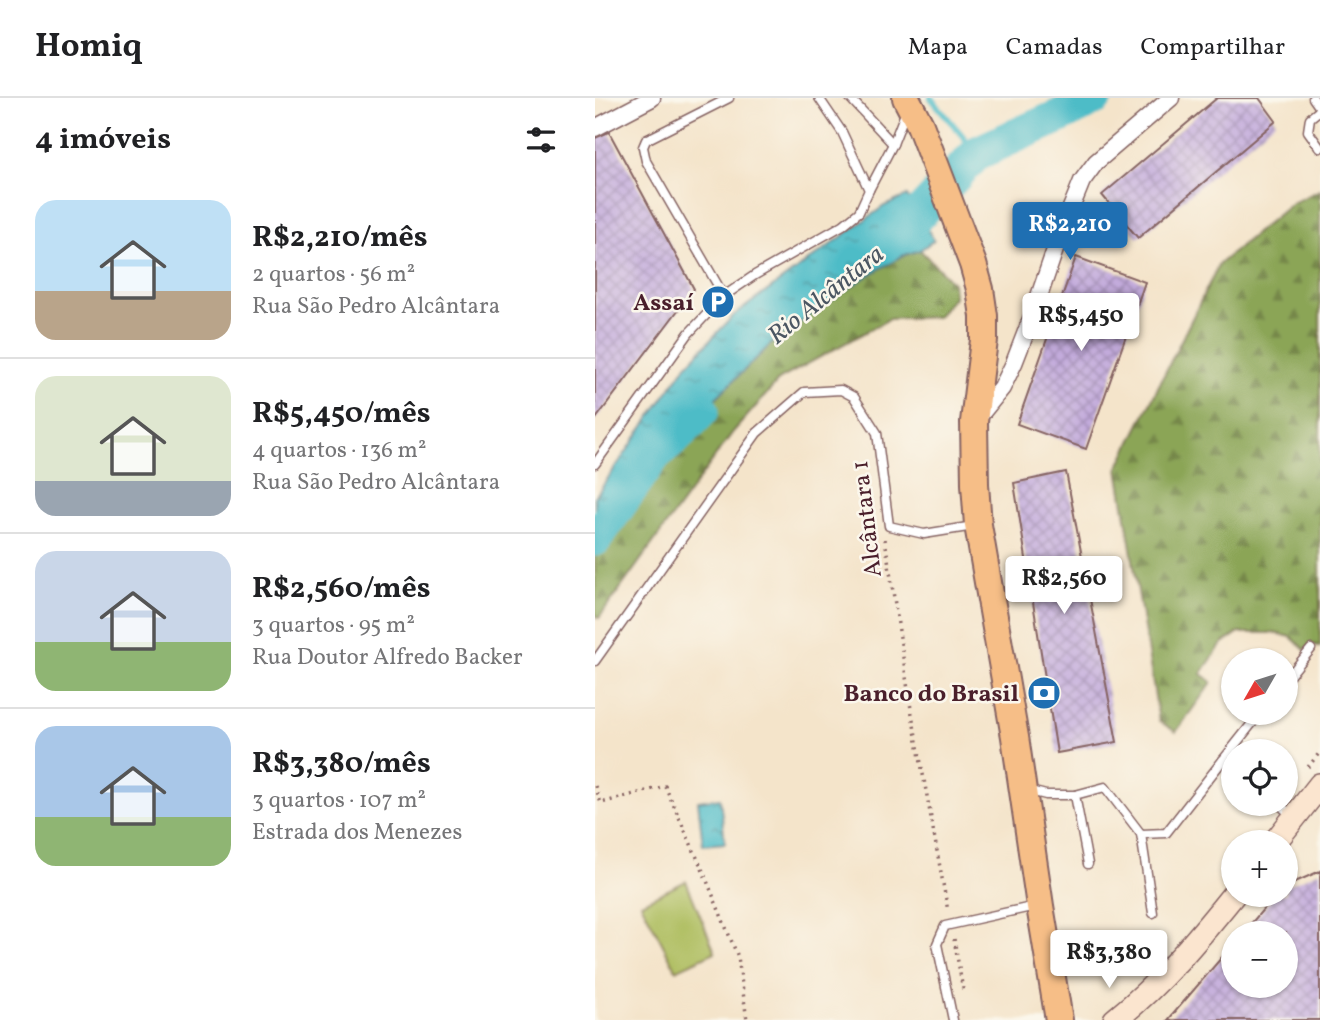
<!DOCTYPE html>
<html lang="pt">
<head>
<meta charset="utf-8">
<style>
	body { margin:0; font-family:Vollkorn,serif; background:#f6f6f6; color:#202124; height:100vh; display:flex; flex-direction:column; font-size:26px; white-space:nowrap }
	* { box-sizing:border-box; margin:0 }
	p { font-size:23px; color:#757577 }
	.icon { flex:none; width:38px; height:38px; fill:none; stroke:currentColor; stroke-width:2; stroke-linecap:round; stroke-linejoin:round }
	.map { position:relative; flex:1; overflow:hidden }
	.sheet { display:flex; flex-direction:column; background:#fff; width:595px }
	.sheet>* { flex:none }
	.needle { width:46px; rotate:231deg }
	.fabs { position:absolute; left:626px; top:550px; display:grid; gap:14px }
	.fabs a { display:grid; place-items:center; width:77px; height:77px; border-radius:50%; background:#fff; box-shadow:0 2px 5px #0004; font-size:35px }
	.price { position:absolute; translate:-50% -60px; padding:0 16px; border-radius:7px; background:#fff; color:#222; font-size:23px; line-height:46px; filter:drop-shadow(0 2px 4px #0008) }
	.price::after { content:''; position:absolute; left:50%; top:42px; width:21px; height:16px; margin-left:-10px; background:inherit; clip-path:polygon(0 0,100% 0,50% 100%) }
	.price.on { background:#1f6fb2; color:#fff }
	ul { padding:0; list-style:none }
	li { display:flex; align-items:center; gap:21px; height:175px; padding:0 35px }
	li+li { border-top:2px solid #e0e0e0 }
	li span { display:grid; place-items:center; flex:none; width:196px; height:140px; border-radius:21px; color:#555 }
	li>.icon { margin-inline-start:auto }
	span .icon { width:84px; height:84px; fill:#fffc; stroke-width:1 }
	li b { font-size:30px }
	h2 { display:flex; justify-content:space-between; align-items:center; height:84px; padding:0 35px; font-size:30px }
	header { display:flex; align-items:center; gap:42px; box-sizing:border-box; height:98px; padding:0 35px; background:#fff; border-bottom:2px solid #e0e0e0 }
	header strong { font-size:33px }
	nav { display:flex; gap:38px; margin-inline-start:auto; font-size:24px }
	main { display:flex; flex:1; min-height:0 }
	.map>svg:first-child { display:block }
	.forest { fill:url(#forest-firs); stroke:#6a6241; stroke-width:2 }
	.pitch { fill:#afbe61; stroke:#7c6e46; stroke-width:2 }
	.water { fill:url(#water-ripples); stroke:#4c6e79; stroke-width:2 }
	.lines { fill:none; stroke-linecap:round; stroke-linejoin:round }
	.stream { stroke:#4ebcc7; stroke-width:6 }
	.river { stroke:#4ebcc7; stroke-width:35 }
	.building { fill:url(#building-cross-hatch) }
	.service-casing { stroke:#866463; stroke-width:11 }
	.minor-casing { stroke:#866463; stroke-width:19 }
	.secondary-casing { stroke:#866463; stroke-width:26 }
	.primary-casing { stroke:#866463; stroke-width:30 }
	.path { stroke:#866463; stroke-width:3.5; stroke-dasharray:2 5; stroke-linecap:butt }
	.service { stroke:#fff; stroke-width:8 }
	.minor { stroke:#fff; stroke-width:16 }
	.secondary { stroke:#fbe5cf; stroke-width:23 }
	.primary { stroke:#f6be87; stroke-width:26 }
	.labels { text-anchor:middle; stroke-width:5; stroke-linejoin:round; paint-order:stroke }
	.poi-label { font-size:24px; font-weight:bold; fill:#4a1f2b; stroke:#fbf7ec; text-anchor:end }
	.street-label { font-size:24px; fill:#4a1f2b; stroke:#fbf7ec }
	.water-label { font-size:26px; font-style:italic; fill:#4b5662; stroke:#fbf7ec }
</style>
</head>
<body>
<header>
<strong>Homiq</strong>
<nav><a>Mapa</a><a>Camadas</a><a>Compartilhar</a></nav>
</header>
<main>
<section class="sheet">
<h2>4 imóveis<svg class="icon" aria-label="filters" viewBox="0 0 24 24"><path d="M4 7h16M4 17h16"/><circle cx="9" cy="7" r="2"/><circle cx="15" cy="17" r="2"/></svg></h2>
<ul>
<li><span style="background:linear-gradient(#bfe0f5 65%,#b9a48a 0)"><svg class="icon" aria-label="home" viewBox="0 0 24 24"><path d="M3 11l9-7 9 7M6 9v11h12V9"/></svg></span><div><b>R$2,210/mês</b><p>2 quartos · 56 m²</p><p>Rua São Pedro Alcântara</p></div></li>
<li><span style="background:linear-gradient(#dfe7d0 75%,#9aa5b1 0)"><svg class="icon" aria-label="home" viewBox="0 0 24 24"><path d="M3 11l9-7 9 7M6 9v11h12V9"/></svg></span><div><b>R$5,450/mês</b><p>4 quartos · 136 m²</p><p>Rua São Pedro Alcântara</p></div></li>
<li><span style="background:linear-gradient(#c9d6e8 65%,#8fb573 0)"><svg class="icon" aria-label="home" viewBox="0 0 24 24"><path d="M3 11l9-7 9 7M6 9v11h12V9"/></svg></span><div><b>R$2,560/mês</b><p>3 quartos · 95 m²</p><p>Rua Doutor Alfredo Backer</p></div></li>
<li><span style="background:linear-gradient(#a9c7e8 65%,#8fb573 0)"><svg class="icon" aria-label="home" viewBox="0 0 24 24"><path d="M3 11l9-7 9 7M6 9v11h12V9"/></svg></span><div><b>R$3,380/mês</b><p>3 quartos · 107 m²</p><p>Estrada dos Menezes</p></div></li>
</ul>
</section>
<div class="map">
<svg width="725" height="922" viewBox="0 0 725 922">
	<defs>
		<pattern id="forest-firs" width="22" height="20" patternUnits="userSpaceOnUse" patternTransform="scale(1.75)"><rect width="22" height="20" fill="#8ba557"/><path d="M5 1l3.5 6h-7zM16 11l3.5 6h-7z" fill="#748648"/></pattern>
		<pattern id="water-ripples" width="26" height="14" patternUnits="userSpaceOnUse" patternTransform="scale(1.75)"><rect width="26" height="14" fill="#4ebcc7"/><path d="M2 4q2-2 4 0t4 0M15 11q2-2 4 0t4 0" fill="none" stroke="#4398a2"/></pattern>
		<pattern id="building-cross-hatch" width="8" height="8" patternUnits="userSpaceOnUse" patternTransform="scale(1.75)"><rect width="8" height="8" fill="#c3abdc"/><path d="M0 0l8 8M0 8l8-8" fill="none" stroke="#a08bb3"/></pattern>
	</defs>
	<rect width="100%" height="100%" fill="#fbf7ec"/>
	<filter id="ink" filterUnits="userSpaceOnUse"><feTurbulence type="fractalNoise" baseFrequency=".0143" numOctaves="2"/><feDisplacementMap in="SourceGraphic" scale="14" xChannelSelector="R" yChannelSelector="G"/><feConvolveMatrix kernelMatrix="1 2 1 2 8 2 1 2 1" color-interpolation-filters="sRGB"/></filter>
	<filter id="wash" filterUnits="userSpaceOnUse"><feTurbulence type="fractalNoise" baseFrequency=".00686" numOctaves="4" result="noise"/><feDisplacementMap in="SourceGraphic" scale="28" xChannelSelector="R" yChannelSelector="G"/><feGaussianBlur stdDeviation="1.57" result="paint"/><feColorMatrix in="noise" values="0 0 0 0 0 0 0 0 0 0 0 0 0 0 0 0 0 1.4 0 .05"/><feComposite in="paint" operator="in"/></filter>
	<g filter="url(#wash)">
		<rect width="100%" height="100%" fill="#f4e4ca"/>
		<g class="forest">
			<path d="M725 92V549L716 546 710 552 696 539 679 535H643L627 546 606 576 617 584 581 634 564 623 523 370 624 166 697 105Z"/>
			<path d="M325 152 358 185 359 199 342 219 294 221 185 281 138 334 4 520 0 517V445L79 341 180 242 265 182 307 158Z"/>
		</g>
		<path class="pitch" d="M91 783 120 854 81 872 46 805Z"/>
		<g class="water">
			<path d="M312 98 339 142 325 152 307 158 266 182 180 242 79 341 60 356 0 441V399L90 269 139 217 289 108Z"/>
			<path d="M125 700 130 745 108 747 103 703Z"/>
		</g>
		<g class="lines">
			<path class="stream" d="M336 0 382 55"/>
			<g class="river">
				<path d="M288 149 306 135 382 55 465 18 500 0"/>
				<path d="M0 441 60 356 79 341 107 312"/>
			</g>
		</g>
		<g id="blocks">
			<g class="building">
				<path d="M622 0H664L681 23 543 140 507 97Z"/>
				<path d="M14 34 99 191 0 322V40Z"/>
				<path d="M481 159 550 184 491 351 422 326Z"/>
				<path d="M471 374 522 644 462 655 419 385Z"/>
				<path d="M725 773V922H573L639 845V887H691V835H648L676 802 674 796H691V788Z"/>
			</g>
		</g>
	</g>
	<g filter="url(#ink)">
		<use href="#blocks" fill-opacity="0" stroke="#866463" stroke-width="2"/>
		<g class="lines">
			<defs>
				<g id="service">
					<path d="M255 0 298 46"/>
					<path d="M718 0 725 10"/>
					<path d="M725 12 715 20 713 33 725 50"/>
					<path d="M274 92 298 46 311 13"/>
					<path d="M129 198 51 63 48 49 51 42 134 0"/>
					<path d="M0 366 94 235 129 198 160 177 248 127 264 114 274 92 247 34 224 0"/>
					<path d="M0 563 162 335 209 294 246 292 259 299 282 335 294 428 329 436 379 428"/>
					<path d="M691 582 716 551"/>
					<path d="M628 662 666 614"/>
					<path d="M431 692 451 697H480"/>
					<path d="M683 705 697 718"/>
					<path d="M546 736 571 735 628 662 639 671"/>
					<path d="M493 766 480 697 510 689 546 736 558 815"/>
					<path d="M358 922 342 846 350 828 441 808"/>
				</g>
				<g id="minor">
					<path d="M0 30 57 0"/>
					<path d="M381 322 407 290 419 265 438 216 465 137 487 83 501 64 576 0"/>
				</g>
				<g id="secondary">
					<path d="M680 744 725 687"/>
					<path d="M520 922C566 885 602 842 639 796"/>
				</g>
				<path id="primary" d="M311 0 325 27 378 166 385 191 389 218V242L379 324 380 386 383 427 420 639 445 808 464 922"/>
			</defs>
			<use href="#service" class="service-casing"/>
			<use href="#minor" class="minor-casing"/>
			<use href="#secondary" class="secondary-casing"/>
			<use href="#primary" class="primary-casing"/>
			<g class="path">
				<path d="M290 441 315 605 353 813"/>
				<path d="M713 669 725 654"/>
				<path d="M0 688 6 705 70 688 108 773 143 859 152 922"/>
				<path d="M359 841 368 892"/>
			</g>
			<use href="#service" class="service"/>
			<use href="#minor" class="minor"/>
			<use href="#secondary" class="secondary"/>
			<use href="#primary" class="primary"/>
		</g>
	</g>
	<defs>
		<symbol id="parking-disc" viewBox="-11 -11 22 22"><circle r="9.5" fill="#1f6fb2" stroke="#fbf7ec"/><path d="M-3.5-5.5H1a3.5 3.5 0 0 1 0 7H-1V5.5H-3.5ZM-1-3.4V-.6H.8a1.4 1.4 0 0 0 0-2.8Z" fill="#fff"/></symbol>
		<symbol id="bank-disc" viewBox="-11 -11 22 22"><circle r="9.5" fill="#1f6fb2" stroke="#fbf7ec"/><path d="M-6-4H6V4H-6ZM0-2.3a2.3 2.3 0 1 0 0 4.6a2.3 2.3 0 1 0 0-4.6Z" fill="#fff"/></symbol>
	</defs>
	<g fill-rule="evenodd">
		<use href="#parking-disc" x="104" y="185" width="38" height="38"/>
		<use href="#bank-disc" x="430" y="576" width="38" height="38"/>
	</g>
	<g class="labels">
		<g class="poi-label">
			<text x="99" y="212">Assaí</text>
			<text x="424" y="603">Banco do Brasil</text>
		</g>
		<g class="street-label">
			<text transform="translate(271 421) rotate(-97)" y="8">Alcântara 1</text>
		</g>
		<g class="water-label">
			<text transform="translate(230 196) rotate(-39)" y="9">Rio Alcântara</text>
		</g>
	</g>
</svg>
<div class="fabs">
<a><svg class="needle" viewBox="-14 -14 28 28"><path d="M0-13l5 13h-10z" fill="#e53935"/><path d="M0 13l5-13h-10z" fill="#757577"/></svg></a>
<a><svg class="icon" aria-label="locate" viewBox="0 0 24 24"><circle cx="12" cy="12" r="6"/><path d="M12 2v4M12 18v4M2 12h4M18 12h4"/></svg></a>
<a>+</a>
<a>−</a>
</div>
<b class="price on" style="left:475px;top:164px">R$2,210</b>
<b class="price" style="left:486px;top:255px">R$5,450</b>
<b class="price" style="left:469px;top:518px">R$2,560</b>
<b class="price" style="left:514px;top:892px">R$3,380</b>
</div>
</main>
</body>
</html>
